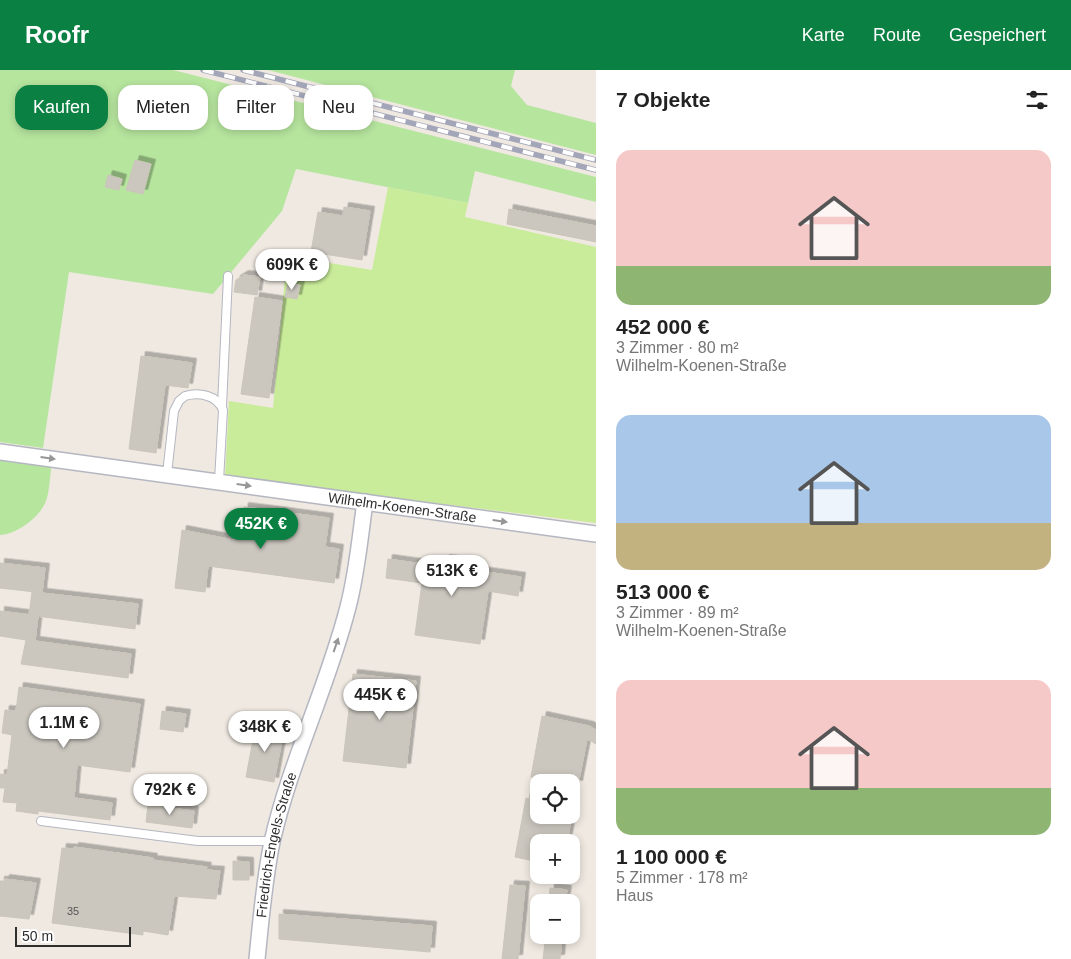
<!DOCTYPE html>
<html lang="de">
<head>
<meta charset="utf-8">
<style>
	body { margin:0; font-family:Arial,sans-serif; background:#f2f2f2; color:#222; height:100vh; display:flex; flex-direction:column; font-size:19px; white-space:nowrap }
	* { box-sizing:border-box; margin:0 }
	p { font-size:16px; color:#767676 }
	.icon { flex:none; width:28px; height:28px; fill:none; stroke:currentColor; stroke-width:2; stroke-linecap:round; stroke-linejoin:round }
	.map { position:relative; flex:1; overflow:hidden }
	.side { display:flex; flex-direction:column; background:#fff; width:475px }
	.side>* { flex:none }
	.banner { position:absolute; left:15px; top:15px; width:475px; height:45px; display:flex; gap:10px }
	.controls { position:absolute; left:530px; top:704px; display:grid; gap:10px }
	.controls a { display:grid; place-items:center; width:50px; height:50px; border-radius:10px; background:#fff; box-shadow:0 2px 8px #0003; font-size:25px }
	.scale { position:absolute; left:15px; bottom:12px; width:116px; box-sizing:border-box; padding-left:5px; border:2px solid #2e2e2e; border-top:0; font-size:14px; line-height:18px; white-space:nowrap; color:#2e2e2e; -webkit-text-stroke:4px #fff; paint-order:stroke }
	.price { position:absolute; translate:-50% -42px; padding:0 11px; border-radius:18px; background:#fff; color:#222; font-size:16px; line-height:32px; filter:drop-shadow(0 1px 2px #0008) }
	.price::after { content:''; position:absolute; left:50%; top:30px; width:15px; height:11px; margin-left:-8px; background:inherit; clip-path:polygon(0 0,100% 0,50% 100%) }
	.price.current { background:#0b8043; color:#fff }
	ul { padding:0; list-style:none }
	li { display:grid; align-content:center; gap:10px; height:265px; padding:0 20px }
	li span { display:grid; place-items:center; height:155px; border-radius:15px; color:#555 }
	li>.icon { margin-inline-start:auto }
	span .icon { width:90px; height:90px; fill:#fffc; stroke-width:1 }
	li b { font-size:21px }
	h2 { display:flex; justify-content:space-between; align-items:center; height:60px; padding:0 20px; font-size:21px }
	.tag { padding:0 18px; border-radius:15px; background:#fff; box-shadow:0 2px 8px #0003; font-size:18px; line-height:45px }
	.tag.current { background:#0b8043; color:#fff }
	header { display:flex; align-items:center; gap:30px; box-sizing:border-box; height:70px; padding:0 25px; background:#0b8043; color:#fff }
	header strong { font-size:24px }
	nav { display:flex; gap:28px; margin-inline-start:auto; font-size:18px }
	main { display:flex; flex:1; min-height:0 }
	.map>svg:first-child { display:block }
	.green { fill:#b6e59e }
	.pitch { fill:#c9ec9a }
	.building { fill:#cbc7bf; stroke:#cbc5ba; filter:url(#shadow) }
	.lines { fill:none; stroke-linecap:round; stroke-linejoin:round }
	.lane-casing { stroke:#b4b7c1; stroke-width:10 }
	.street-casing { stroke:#b4b7c1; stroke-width:18 }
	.lane { stroke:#fff; stroke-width:8 }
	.street { stroke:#fff; stroke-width:15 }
	.rail-casing { stroke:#a3a6b8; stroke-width:5.5 }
	.rail { stroke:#fff; stroke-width:4; stroke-dasharray:11; stroke-linecap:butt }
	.oneway { fill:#969696 }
	.labels { text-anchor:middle; stroke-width:4; stroke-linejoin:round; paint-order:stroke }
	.number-label { font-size:11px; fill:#555452 }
	.street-label { font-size:14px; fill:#2e2e2e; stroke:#fff }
</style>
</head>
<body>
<header>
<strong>Roofr</strong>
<nav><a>Karte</a><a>Route</a><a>Gespeichert</a></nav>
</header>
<main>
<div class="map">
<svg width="596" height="889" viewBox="0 0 596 889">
	<defs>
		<filter id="shadow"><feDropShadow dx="4.5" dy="-4.5" stdDeviation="0" flood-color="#0004"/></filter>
	</defs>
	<rect width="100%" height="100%" fill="#efe9e1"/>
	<g class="green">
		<path d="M0 0H173L596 107V132L475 101 468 133 296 99 282 141 213 224 69 202 43 378 0 372Z"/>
		<path d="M268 0H515L511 16 527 35 596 53V85Z"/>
		<path d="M0 386 52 393C50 404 50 417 47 428 42 446 18 464 0 465Z"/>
	</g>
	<path class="pitch" d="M388 117 468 133 465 147 596 177V453L225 407 229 331 273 338 287 186 372 200Z"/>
	<g class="building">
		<path d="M135 90 151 94 143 124 126 120Z"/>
		<path d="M108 105 122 109 119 120 105 117Z"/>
		<path d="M344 137 370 141 362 190 311 182 318 142 343 146Z"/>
		<path d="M509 139 596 156V172L507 154Z"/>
		<path d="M244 205 260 207 257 225 234 222 236 210Z"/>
		<path d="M288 213 300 215 297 229 285 227Z"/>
		<path d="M255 227 282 231 269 328 241 324Z"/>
		<path d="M141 286 192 293 188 318 165 315 156 383 129 379Z"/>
		<path d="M244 437 329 448 325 477 339 479 334 513 208 496 205 522 175 518 182 460 239 471Z"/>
		<path d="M388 489 444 497 445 489 467 492 465 499 521 507 518 526 488 521 480 574 415 565 422 513 386 508Z"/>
		<path d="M0 493 45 498 42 523 138 534 135 559 29 545 32 522H35L0 518Z"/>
		<path d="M0 541 38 546 35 571 131 584 128 608 21 594 26 570 0 566Z"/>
		<path d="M353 604 416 611 406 698 343 691Z"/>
		<path d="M19 617 140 634 130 702 77 695 74 728 112 733 110 750 38 741V744L16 741 17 733 3 732 5 718H0V704L7 705 12 665 2 663 5 640 16 641Z"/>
		<path d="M162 641 186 644 183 662 160 659Z"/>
		<path d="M542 646 589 656 596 660V674L587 669 578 715 531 707Z"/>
		<path d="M256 654 284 659 274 712 246 707Z"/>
		<path d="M526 728 539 731V745H572L567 772H539V792L515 787Z"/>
		<path d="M148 735 194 741 192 758 146 752Z"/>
		<path d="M74 777 153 788 152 790 207 797 206 800 220 801 216 829 174 826 168 865 143 861V865L52 853 62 778 74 779Z"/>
		<path d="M233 791 249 792V810H233Z"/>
		<path d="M5 809 36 813 29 849 0 846V811H5Z"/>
		<path d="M510 815 525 816 518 889H502Z"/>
		<path d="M550 818 567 820 565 832H549Z"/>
		<path d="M279 844 432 856 430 882 279 869Z"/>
		<path d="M546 865H562L560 889H543Z"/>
	</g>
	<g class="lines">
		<defs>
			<g id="lane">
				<path d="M222 336 228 206"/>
				<path d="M167 404 174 341 179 331 185 326C199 322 217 325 223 340L219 411"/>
				<path d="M41 751 198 771H273"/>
			</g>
			<g id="street">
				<path id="s1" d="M0 382 596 464"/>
				<path id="s2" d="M257 889C261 850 264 811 272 772 290 692 328 616 348 537 357 503 360 467 365 432"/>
			</g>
		</defs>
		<use href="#lane" class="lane-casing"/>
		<use href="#street" class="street-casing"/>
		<use href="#lane" class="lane"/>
		<use href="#street" class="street"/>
		<defs>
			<g id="rail">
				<path d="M203 0 596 100"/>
				<path d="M243 0 596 90"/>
			</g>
		</defs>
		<use href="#rail" class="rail-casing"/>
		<use href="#rail" class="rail"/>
	</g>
	<defs><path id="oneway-solid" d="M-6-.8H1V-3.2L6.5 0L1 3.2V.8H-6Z" transform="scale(1.25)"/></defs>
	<g class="oneway">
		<use href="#oneway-solid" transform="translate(48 388) rotate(8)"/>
		<use href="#oneway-solid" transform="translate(244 415) rotate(8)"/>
		<use href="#oneway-solid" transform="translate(500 451) rotate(8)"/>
		<use href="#oneway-solid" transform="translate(336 575) rotate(-71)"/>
	</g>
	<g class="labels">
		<g class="number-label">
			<text x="73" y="845">35</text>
		</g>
		<g class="street-label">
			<text dy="5" stroke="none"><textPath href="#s1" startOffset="406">Wilhelm-Koenen-Straße</textPath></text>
			<text dy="5" stroke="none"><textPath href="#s2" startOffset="116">Friedrich-Engels-Straße</textPath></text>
		</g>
	</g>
</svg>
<div class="controls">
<a><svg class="icon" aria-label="locate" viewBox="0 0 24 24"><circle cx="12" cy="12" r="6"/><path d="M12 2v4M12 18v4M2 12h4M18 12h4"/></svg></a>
<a>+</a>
<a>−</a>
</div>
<div class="scale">50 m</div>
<b class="price" style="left:292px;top:221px">609K €</b>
<b class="price current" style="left:261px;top:480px">452K €</b>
<b class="price" style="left:452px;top:527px">513K €</b>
<b class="price" style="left:380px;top:651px">445K €</b>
<b class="price" style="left:64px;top:679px">1.1M €</b>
<b class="price" style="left:265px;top:683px">348K €</b>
<b class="price" style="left:170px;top:746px">792K €</b>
<div class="banner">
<a class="tag current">Kaufen</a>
<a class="tag">Mieten</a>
<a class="tag">Filter</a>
<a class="tag">Neu</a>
</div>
</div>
<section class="side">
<h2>7 Objekte<svg class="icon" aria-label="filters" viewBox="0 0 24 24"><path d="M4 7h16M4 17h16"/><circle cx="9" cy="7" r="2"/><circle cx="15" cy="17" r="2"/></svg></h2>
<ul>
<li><span style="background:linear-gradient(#f6c9c9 75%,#8fb573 0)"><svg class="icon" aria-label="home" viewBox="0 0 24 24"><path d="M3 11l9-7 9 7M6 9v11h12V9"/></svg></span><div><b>452 000 €</b><p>3 Zimmer · 80 m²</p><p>Wilhelm-Koenen-Straße</p></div></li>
<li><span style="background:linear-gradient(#a9c7e8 70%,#c2b280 0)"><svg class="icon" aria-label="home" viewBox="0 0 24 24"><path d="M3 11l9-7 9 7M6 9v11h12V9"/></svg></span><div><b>513 000 €</b><p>3 Zimmer · 89 m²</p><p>Wilhelm-Koenen-Straße</p></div></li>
<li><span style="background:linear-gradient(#f6c9c9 70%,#8fb573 0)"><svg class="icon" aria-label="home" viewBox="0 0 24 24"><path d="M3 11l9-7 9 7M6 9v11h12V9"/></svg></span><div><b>1 100 000 €</b><p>5 Zimmer · 178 m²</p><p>Haus</p></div></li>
</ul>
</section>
</main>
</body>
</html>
